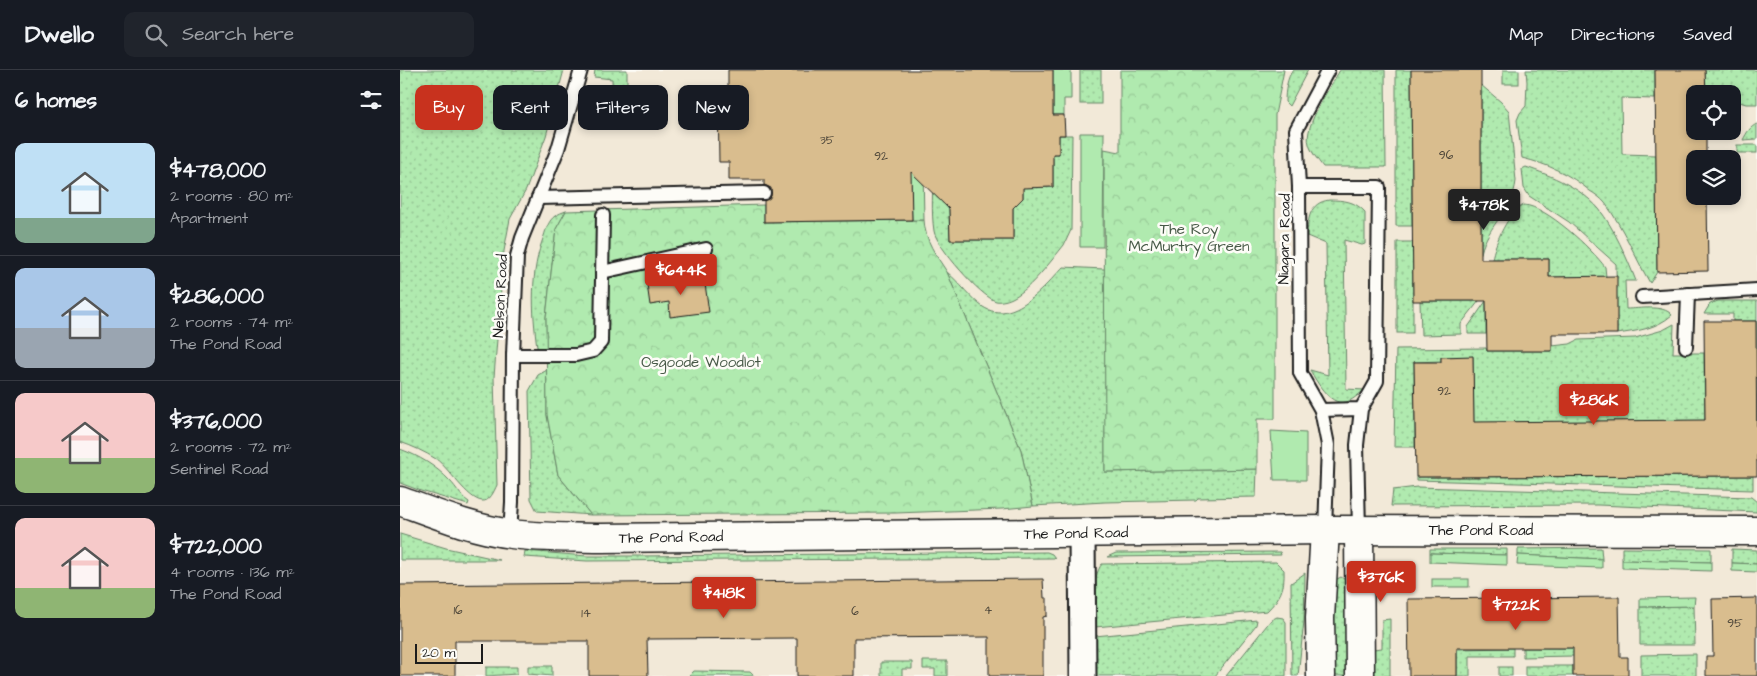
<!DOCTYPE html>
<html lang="en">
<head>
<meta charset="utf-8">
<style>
	body { margin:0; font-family:"Architects Daughter",sans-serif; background:#20242c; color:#f1f3f6; height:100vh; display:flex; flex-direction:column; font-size:19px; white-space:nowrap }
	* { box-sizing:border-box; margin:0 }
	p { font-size:16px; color:#9ea1a6 }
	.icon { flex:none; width:28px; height:28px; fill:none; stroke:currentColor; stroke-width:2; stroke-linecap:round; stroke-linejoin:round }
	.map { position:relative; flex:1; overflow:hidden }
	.sheet { display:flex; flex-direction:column; background:#171b24; width:400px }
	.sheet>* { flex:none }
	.hud { position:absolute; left:15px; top:15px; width:475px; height:45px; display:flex; gap:10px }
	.fabs { position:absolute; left:1286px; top:15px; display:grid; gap:10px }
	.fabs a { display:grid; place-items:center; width:55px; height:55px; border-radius:10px; background:#171b24; box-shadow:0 2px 8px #0003; font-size:25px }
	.scale { position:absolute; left:15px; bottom:12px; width:68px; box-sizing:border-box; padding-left:5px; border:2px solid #1c1c1c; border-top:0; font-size:14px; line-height:18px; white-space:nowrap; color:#1c1c1c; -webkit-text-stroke:4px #fdfcf7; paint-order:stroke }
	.price { position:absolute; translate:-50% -42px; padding:0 11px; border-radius:5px; background:#c8321e; color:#fff; font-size:16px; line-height:32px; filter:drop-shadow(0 1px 2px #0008) }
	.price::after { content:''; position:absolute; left:50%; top:30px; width:15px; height:11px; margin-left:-8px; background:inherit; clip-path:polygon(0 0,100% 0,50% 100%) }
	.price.current { background:#222; color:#fff }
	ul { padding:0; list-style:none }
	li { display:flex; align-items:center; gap:15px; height:125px; padding:0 15px }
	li+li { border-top:1px solid #363941 }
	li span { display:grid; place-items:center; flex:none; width:140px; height:100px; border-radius:10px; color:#555 }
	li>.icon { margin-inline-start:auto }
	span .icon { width:60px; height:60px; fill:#fffc; stroke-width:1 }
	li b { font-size:21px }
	h2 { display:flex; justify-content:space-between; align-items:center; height:60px; padding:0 15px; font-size:21px }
	.chip { padding:0 18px; border-radius:10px; background:#171b24; box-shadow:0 2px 8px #0003; font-size:18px; line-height:45px }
	.chip.current { background:#c8321e; color:#fff }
	header { display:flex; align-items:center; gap:30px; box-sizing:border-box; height:70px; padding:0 25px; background:#171b24; border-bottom:1px solid #363941 }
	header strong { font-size:24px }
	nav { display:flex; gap:28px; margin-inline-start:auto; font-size:18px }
	.search { width:350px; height:45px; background:#20242c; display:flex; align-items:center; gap:12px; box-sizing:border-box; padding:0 18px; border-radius:10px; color:#9ea1a6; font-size:19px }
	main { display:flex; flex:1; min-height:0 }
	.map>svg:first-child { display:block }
	.built { fill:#f2e9d8; fill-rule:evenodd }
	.grass { fill:url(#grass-dots); stroke:#668366 }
	.forest { fill:url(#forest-crowns); stroke:#668366 }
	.garden { fill:#b0eaaf; stroke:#668366 }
	.building { fill:#d9bd8e; stroke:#1c1c1c }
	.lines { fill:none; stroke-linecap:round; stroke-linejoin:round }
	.service-casing { stroke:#1c1c1c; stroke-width:16 }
	.minor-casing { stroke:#1c1c1c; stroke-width:29 }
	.tertiary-casing { stroke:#1c1c1c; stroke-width:31 }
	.service { stroke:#fdfcf7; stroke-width:12 }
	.minor { stroke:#fdfcf7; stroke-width:25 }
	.tertiary { stroke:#fdfcf7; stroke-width:28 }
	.labels { text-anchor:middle; stroke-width:5; stroke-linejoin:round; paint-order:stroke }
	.number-label { font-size:12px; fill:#4b4438 }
	.park-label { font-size:15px; fill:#485a48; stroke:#fdfcf7 }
	.street-label { font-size:15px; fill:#1c1c1c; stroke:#fdfcf7 }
</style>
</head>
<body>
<header>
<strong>Dwello</strong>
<div class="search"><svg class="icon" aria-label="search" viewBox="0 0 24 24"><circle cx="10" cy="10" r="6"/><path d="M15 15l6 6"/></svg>Search here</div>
<nav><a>Map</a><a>Directions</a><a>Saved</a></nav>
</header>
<main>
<section class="sheet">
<h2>6 homes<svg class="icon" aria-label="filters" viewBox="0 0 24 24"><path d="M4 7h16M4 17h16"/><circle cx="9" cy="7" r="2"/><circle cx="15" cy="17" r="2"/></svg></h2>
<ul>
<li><span style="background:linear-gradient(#bfe0f5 75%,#7fa58c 0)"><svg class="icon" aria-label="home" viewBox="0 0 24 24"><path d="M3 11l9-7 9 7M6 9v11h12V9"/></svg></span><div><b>$478,000</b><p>2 rooms · 80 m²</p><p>Apartment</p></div></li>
<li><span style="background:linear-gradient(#a9c7e8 60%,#9aa5b1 0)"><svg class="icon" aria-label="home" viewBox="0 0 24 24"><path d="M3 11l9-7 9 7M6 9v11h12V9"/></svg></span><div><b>$286,000</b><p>2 rooms · 74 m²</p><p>The Pond Road</p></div></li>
<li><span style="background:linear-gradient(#f6c9c9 65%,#8fb573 0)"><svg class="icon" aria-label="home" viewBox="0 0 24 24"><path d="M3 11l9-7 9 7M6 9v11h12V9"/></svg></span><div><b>$376,000</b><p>2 rooms · 72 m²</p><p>Sentinel Road</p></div></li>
<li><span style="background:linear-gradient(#f6c9c9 70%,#8fb573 0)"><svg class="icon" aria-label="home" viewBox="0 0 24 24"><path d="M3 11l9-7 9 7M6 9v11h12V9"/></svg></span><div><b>$722,000</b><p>4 rooms · 136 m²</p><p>The Pond Road</p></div></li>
</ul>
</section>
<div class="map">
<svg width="1357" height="606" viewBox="0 0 1357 606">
	<defs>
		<pattern id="grass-dots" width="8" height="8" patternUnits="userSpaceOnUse" patternTransform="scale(1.25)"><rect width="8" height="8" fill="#b0eaaf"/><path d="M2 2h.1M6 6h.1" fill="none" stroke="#97c896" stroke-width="1.8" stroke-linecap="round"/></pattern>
		<pattern id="forest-crowns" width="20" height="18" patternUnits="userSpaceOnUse" patternTransform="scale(1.25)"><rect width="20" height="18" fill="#b0eaaf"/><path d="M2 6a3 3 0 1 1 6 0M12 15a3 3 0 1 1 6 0" fill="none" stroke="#97c896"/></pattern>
	</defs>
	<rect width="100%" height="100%" fill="#fdfcf7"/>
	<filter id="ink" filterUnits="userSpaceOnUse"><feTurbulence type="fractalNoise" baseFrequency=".02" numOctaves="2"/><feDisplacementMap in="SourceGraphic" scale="10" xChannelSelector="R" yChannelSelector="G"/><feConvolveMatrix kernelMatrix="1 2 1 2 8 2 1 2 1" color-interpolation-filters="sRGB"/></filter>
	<g filter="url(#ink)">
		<path class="built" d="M0 0H1357V606H0ZM1295 24H1332V61H1295ZM1295 89H1332V126H1295Z"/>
		<g class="grass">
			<path d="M0 0H164L146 66 126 120 110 149 104 181 94 307 97 415C94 421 90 432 82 431 67 429 49 398 36 389 25 382 12 376 0 372Z"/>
			<path d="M195 0H227V53L216 56 213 53 212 9 194 7Z"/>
			<rect x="680" y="0" width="21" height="34"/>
			<path d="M893 0H908L889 36 885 32C885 22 887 7 893 0Z"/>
			<path d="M940 0H985L986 97H923C918 90 911 82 909 74 903 56 931 16 940 0Z"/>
			<path d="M996 0H1011L1012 156H996Z"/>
			<rect x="1103" y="0" width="16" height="14"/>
			<path d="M1126 0H1255V29L1221 28 1222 84 1256 85 1257 202 1250 213C1235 187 1223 157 1205 133 1201 128 1195 124 1190 121 1170 104 1147 94 1122 88L1117 50 1120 43 1126 36 1127 12Z"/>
			<path d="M1305 0H1357V34H1346L1333 30 1332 24H1306Z"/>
			<path d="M1081 15 1101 32 1109 41 1116 111C1113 140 1088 154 1081 183Z"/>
			<path d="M1357 54V69L1343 70C1347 62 1350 57 1357 54Z"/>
			<path d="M659 65H672L671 160 664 175C652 190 630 219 614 227 609 230 601 232 596 231 581 227 536 176 534 161 531 142 533 119 533 100L549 139 550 170H613V138L623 128V117H653V88L643 84H659Z"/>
			<rect x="1337" y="75" width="20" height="8"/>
			<path d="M1126 97C1152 106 1180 117 1199 139 1214 158 1227 188 1236 211H1225L1226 239C1239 239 1263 234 1272 245 1256 259 1237 261 1217 264L1216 194 1169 152 1129 126 1124 118 1122 99Z"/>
			<path d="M929 130C944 130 955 131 965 142V174L962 175 944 170 946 319 965 320C960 323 954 329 949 331 931 339 917 312 910 300L928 305 926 174 907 166C908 149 909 133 929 130Z"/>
			<path d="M1124 135C1146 136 1192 179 1205 197L1206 207H1149V189H1092C1095 173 1108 142 1124 135Z"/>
			<path d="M166 141 156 159 146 247 147 281 137 277C132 240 130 202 144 166 146 159 149 150 155 146 158 144 163 142 166 141Z"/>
			<rect x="997" y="172" width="16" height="91"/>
			<path d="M663 197 704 199 712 201 705 363V402L857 399 856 427 798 428 796 430 705 432 633 436 621 380 547 202C560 213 570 228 583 237 613 256 645 216 663 197Z"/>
			<path d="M1020 231H1079L1061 254V264L1021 265Z"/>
			<path d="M1086 231V264H1068V257Z"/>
			<path d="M1318 231H1357V372L1356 251H1333V244H1304L1310 234Z"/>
			<path d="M1274 254 1273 283H1304L1305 367 1280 351 1098 352 1074 368 1073 287H1041V291L1014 292 1015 377H994L996 279 1086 278 1087 281H1151L1152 276 1170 274 1178 270 1235 268 1263 260Z"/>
			<path d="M147 300V345L158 405 191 445 137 441 131 429 129 321 138 305Z"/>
			<path d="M0 379C19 386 36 396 50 411 57 418 60 426 69 432L68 435 21 421 0 413Z"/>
			<path d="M1353 406V420L1016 410V407Z"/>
			<path d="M1017 417 1351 427 1357 432V442L1198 435 991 436 993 420Z"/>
			<path d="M0 464 46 478 100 490H0Z"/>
			<path d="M1201 478 1202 489 1118 485V479Z"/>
			<path d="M1222 478 1311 479V492L1222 490Z"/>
			<path d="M1030 479H1107V485L1030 483Z"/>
			<path d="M1332 479 1357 480V494L1332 493Z"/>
			<path d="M125 481 187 486H240L647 482 652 484 655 488 187 491 124 487Z"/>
			<path d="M880 482 881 485 707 487 716 483Z"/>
			<path d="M876 492 884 500C885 519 880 528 867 541L695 557C695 540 691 507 702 494Z"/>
			<path d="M905 503 904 551 898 606H892L891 513Z"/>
			<path d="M941 507 944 509 946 512V606H931L935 512 937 509Z"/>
			<path d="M1294 536 1295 575H1240V537Z"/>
			<path d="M877 547 883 548 886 552V606H826L871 550Z"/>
			<path d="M990 549V606H973V579L982 578V550Z"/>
			<path d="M857 550 856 555 815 606H696L695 566Z"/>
			<path d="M1113 578V586H1070V606H1057V579Z"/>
			<path d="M1123 578H1174V586L1123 587Z"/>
			<path d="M1296 584V606H1241V585Z"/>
			<path d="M523 591H547V606H535V599H523Z"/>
			<path d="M481 592H512V599H502V606H481Z"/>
			<path d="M128 596H152V606L128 604Z"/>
			<rect x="1125" y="596" width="48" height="10"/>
			<path d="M86 597H117V604L86 606Z"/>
			<rect x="1099" y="597" width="13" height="9"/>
			<path d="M294 601 350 602 354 606H289Z"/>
		</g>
		<g class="forest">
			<path d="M720 0H884L875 45V349H857V399L705 402 704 79 720 82Z"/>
			<path d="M364 135V152L524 150C525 171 536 185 547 202L621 380 633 436 602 439 496 443 191 445 158 405 147 345 146 247 156 159 166 141Z"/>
		</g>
		<g class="garden">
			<path d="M653 0H671V29H664V45H653Z"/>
			<path d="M680 63H704L703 177H680Z"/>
			<path d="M510 98H523L524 150H512Z"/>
			<path d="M871 361 906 363V410H874Z"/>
			<path d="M1030 483 1107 485V495L1030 492Z"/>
			<path d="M1118 485 1202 489V498L1117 495Z"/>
			<path d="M1222 490 1311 492V501L1222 498Z"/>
			<path d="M1332 493 1357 494V502L1332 501Z"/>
			<rect x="1032" y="509" width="37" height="8"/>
			<path d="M1295 527 1294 536 1240 537V528Z"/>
		</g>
		<g class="building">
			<path d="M328 0H653V45H664L665 65H659V84H653V117L623 118V128L613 138V170H550L549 139 511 102 512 150 364 152V131L371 126V118L364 115V110H329V92H319L318 24 328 23Z"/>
			<path d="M1011 0H1081V189H1149V207L1217 206V264H1152V281H1087L1086 231H1013Z"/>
			<path d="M1255 0H1305L1306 24H1295V61H1306V89H1295V126H1307L1308 201 1257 202Z"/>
			<path d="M304 207 309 242 270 247 269 232 250 235 247 214Z"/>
			<path d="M1304 251H1356L1357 406 1016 407 1014 292H1041V287L1073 286 1074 352 1305 350Z"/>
			<path d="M643 509 644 528H647V546L643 547V606H589V567L454 568V606H397V568L247 569 248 606H189V571H55V606H0V515Z"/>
			<path d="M1219 527 1220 587H1228V606H1173V578H1057V606H1009L1008 529Z"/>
			<path d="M1357 528V606H1306V586H1313L1312 529Z"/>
		</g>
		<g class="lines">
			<defs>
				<g id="service">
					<path d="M899 117 896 60 928 0"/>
					<path d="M138 128 364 123"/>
					<path d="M202 202 306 179"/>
					<path d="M1242 227 1357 220"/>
					<path d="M1286 277 1288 224"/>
					<path d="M113 285H176L193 281 201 272 203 145"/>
					<path d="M921 340 928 375 925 460"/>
					<path d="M959 460 957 375 961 339 977 311 979 117H899L900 303 921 340 961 339"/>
					<path d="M110 464 112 432 113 285 117 186 122 168 158 79 181 0"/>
				</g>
				<path id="minor" d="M682 463 683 606"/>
				<g id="tertiary">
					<path d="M0 431C36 444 73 459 112 464 141 468 171 467 201 468L925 460 1357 461"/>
					<path d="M959 460 960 606"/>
					<path d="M921 606 920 548 925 460"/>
				</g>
			</defs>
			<use href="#service" class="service-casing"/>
			<use href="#minor" class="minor-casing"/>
			<use href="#tertiary" class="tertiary-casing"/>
			<use href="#service" class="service"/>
			<use href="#minor" class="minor"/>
			<use href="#tertiary" class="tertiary"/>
		</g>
	</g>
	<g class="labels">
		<g class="number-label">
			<text x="427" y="74">35</text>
			<text x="1046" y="89">96</text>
			<text x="481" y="90">92</text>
			<text x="1044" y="325">92</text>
			<text x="58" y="544">16</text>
			<text x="588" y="544">4</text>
			<text x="455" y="545">6</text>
			<text x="186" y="547">14</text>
			<text x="1335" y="557">95</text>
		</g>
		<g class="park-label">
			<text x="789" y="164">The Roy<tspan x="789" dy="17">McMurtry Green</tspan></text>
			<text x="301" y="297">Osgoode Woodlot</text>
		</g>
		<g class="street-label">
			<text transform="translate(884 169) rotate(-89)" y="5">Niagara Road</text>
			<text transform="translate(100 226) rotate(-87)" y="5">Nelson Road</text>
			<text x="1081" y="465">The Pond Road</text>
			<text transform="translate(676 463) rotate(-1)" y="5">The Pond Road</text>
			<text transform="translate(271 467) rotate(-1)" y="5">The Pond Road</text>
		</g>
	</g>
</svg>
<div class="fabs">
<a><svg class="icon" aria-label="locate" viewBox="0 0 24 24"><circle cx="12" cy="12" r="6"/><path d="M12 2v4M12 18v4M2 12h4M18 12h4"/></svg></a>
<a><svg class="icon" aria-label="layers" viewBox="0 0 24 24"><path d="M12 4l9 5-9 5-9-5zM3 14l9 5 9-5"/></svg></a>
</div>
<div class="scale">20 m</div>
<b class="price current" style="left:1084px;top:161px">$478K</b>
<b class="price" style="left:281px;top:226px">$644K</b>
<b class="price" style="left:1194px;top:356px">$286K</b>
<b class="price" style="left:981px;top:533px">$376K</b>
<b class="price" style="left:324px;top:549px">$418K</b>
<b class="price" style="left:1116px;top:561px">$722K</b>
<div class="hud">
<a class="chip current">Buy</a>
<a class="chip">Rent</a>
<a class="chip">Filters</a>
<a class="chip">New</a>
</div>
</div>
</main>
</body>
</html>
